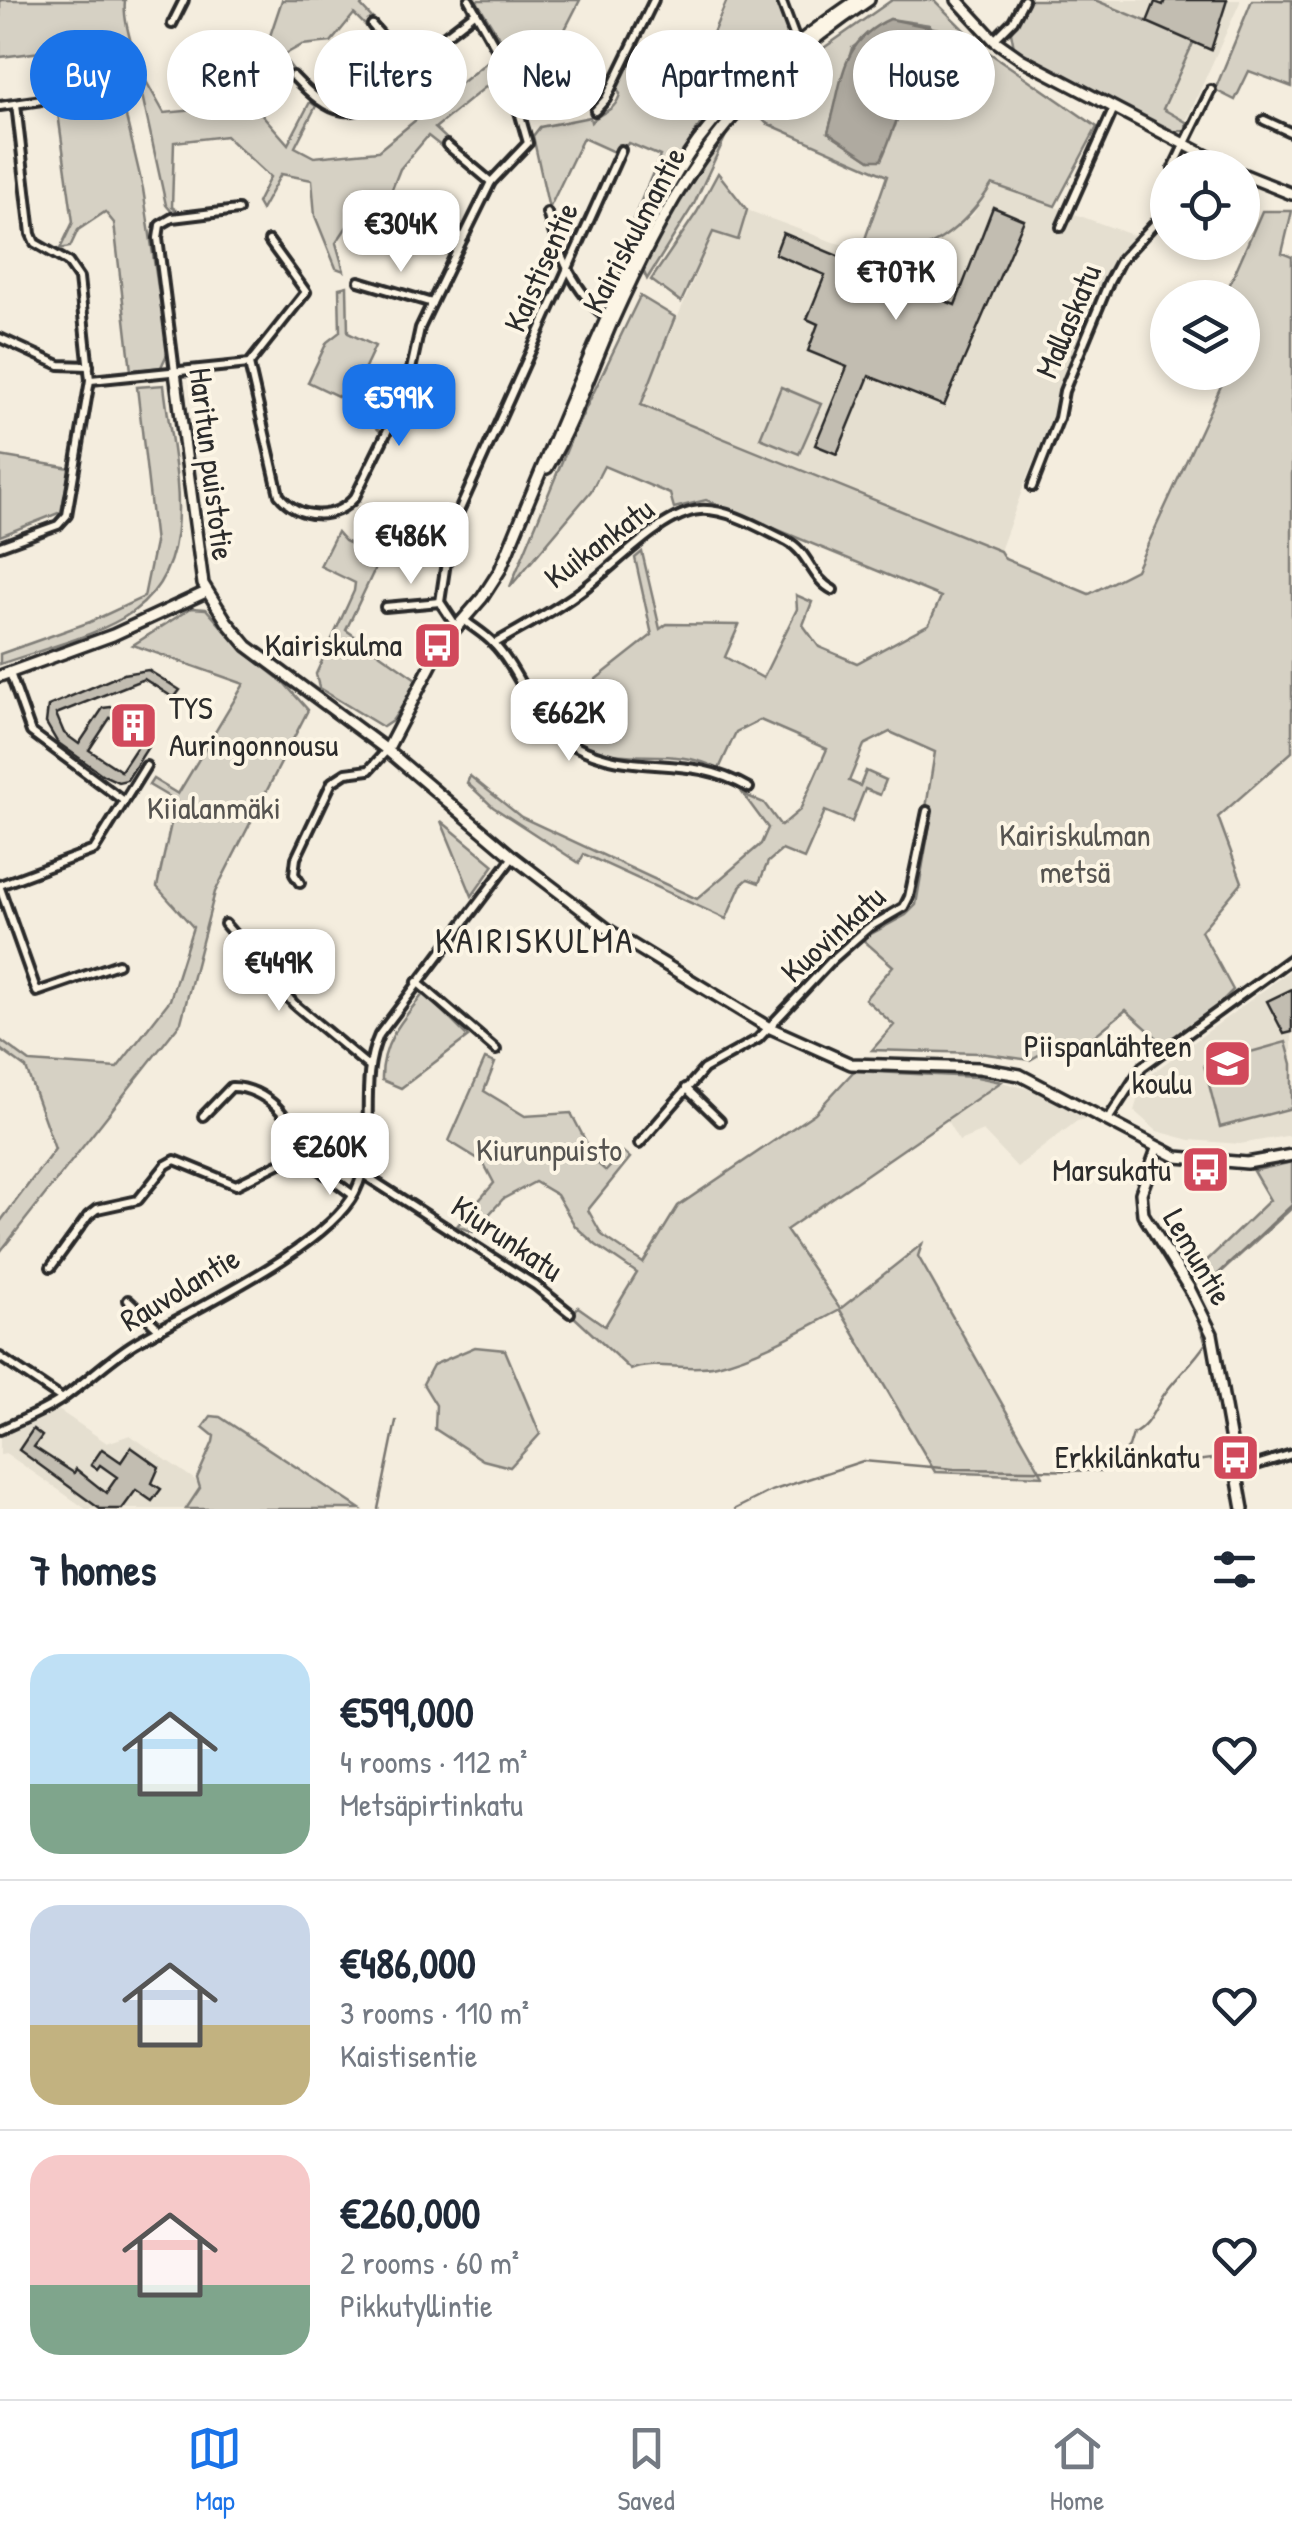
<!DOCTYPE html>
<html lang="en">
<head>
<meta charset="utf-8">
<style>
	body { margin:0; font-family:"Patrick Hand",sans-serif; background:#f6f6f7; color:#1f2937; height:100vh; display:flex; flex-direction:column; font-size:38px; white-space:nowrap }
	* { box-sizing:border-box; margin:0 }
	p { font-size:32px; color:#747a83 }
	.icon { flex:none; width:55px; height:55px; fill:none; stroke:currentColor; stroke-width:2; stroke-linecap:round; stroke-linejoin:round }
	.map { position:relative; height:1509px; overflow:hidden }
	.side { display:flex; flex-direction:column; background:#fff; flex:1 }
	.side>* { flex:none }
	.hud { position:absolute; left:30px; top:30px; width:1232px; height:90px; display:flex; gap:20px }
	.buttons { position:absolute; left:1150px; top:150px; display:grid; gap:20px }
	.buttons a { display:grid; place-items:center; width:110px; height:110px; border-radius:50%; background:#fff; box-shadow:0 5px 15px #0003; font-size:50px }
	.price { position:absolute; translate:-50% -85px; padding:0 22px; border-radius:20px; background:#fff; color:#222; font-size:32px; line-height:65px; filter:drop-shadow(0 2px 5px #0008) }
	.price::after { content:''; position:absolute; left:50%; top:60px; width:30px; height:22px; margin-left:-15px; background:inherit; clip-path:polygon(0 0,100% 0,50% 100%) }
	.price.current { background:#1a73e8; color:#fff }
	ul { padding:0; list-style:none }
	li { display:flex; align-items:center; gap:30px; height:250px; padding:0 30px }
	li+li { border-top:2px solid #e0e1e3 }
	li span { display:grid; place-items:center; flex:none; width:280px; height:200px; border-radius:30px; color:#555 }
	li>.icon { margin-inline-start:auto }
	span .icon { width:120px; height:120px; fill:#fffc; stroke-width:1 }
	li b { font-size:42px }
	h2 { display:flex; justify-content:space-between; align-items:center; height:120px; padding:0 30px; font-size:42px }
	.chip { padding:0 35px; border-radius:45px; background:#fff; box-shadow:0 5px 15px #0003; font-size:35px; line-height:90px }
	.chip.current { background:#1a73e8; color:#fff }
	.dock { display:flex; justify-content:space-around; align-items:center; height:140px; border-top:2px solid #e0e1e3; background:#fff; font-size:28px; color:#747a83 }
	.dock a { display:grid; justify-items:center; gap:5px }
	.dock .current { color:#1a73e8 }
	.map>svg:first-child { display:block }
	.built { fill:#e5dfd0 }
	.green { fill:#d6d1c4; stroke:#807e78; stroke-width:2.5; fill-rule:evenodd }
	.water { fill:#afaaa0; stroke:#7a7771; stroke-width:2.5 }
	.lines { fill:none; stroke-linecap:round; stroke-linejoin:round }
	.stream { stroke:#7a7771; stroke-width:2.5 }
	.building { fill:#c2bdb1; stroke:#2b2b2b; stroke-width:2.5; fill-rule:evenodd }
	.street-casing { stroke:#2b2b2b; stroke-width:14 }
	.secondary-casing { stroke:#2b2b2b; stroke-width:16 }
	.street { stroke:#fcf5e5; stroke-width:6 }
	.secondary { stroke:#fcf5e5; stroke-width:9 }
	.labels { text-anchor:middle; stroke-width:8; stroke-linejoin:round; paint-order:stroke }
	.street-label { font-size:32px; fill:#2b2b2b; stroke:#fcf5e5 }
	.poi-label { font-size:32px; fill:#2b2b2b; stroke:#fcf5e5; text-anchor:end }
	.park-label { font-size:32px; fill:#565451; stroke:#fcf5e5 }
	.neighbourhood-label { font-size:35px; letter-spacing:2.5px; fill:#2b2b2b; stroke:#fcf5e5 }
</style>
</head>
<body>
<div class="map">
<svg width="1292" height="1509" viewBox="0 0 1292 1509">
	<rect width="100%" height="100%" fill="#f4edde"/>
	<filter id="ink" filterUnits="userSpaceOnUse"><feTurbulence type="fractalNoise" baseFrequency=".01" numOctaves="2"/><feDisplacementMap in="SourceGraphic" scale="20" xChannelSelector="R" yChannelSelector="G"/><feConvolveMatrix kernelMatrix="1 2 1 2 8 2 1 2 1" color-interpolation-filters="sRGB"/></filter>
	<g filter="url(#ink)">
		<g class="built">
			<path d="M1033 0H1241L1187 119 1173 125Z"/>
			<path d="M992 184 1135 236 1120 261 1027 477 1000 551 640 405 714 232 738 240 747 210 833 242 885 255 924 247 949 233 973 215Z"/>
			<path d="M1292 969V1135L1240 1144 1190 1140 1157 1131 1134 1111 1142 1083 1151 1074Z"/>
			<path d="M1001 1082 1033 1090 1088 1118 1077 1121 1017 1167 983 1131 959 1141 946 1119Z"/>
			<path d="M57 1409 107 1443 130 1435 198 1482 200 1488 186 1509H86L7 1454 0 1455V1438Z"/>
		</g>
		<g class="green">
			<path d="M0 0H125C122 27 138 52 136 77L55 89 50 51 0 57Z"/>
			<path d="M282 0H365L361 6 374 20 366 26 354 14 331 42 302 45 282 56 295 72 288 78 273 61 252 103 288 144 310 102 316 106 295 147 314 157 378 151 423 114 401 87 406 82 429 109 493 57 503 77 499 76 435 128 448 140 442 147 428 136 400 169 381 217 367 212 356 213 336 243 344 271 336 268 315 216 312 180 281 174 261 210 257 203 270 177 226 136 174 142 172 207 179 212H172L166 205 139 81 142 74 164 113 239 106 266 48Z"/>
			<path d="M476 0H580L557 45 518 68Z"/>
			<path d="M727 0H776L788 34 742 74 705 116 641 225 609 299 598 302 660 156 629 143 616 153 583 138 549 209 533 136 540 127 590 117 591 122C603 110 615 112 620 94L616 88 628 63 688 92Z"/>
			<path d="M892 0H934L981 47 1097 127 1055 206 992 184C968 223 924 265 874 252L865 239 887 176 766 123 753 109 808 59ZM890 19 929 25 945 64H928L904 95 895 126 870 160 828 132 852 48Z"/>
			<path d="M1029 0H1095L1194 41 1163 109 1186 122 1187 130 1169 133 1014 48 1011 32Z"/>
			<path d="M1252 0H1292V87L1249 71 1235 100 1215 90Z"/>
			<path d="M116 100 123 104 143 189 168 352 161 367 131 371 114 223 105 212 78 230 70 247 60 249 73 222 57 106Z"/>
			<path d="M724 129 728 131 694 204 647 279 642 268 689 176Z"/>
			<path d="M718 173 747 210 738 240 713 232 681 302 651 280 697 212Z"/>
			<path d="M1262 211H1292L1282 253 1292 257V752L1218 817 1242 882 1201 931 1233 990 1190 1033 1165 1045 1126 1010 1076 1051 1054 1046 1030 1060 979 1053 872 1050 894 1025 865 999 893 966 862 939 906 915 916 905 931 817 925 814 935 752 890 732 864 745 849 781 860 786 866 771 886 780 880 795 865 789 852 822 825 811 804 859 782 850 768 862 759 883 748 879 741 885 726 919 584 854 579 863 493 807 467 783 470 776 521 817 697 899 761 844 768 828 743 794 764 803 781 826 800 810 827 749 760 720 736 732 719 769C659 737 595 784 546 711L586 687 652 635 635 558 642 552 660 629 667 624 739 625 725 657 763 678 797 609 796 595 812 602 803 625 819 647 857 663 929 624 941 597 706 500 674 508 670 494 604 466 591 491 510 587 572 437 640 296 675 317 641 405 1000 551 1005 559 1089 594 1136 570 1227 373 1242 372V298L1228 297 1226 293Z"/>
			<path d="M347 286 348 333 375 346 353 393 385 422 381 432 346 400 308 382 327 342 340 332 339 288Z"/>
			<path d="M164 385C172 463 207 569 123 618 86 639 40 650 0 664V654L90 622 144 597 155 543 137 387Z"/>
			<path d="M781 387 821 404 799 454 760 438Z"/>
			<path d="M0 456 70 468 61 512 0 536Z"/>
			<path d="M337 532 345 541 380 558 346 630 419 681 392 721 383 727 319 688 316 674 354 591 355 583 320 566Z"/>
			<path d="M191 608 206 609 242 650 284 683 308 710 215 892 181 1022 0 1252V1222L55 1149 26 1068 0 1049V1040L30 1062 117 1068 170 1000 193 927 157 887 176 801 149 785 153 779 178 794 244 684 133 645Z"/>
			<path d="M441 821 494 865 472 896Z"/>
			<path d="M424 993 468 1037 401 1088 382 1080C381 1043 402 1020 424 993Z"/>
			<path d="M1286 1042 1292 1064V1108L1220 1127 1204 1065Z"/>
			<path d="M485 1059 495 1063 484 1091 525 1116 571 1113 597 1163 606 1171 623 1152 630 1158 588 1210 602 1235 643 1263 678 1206 815 1113 854 1071 977 1077 1001 1082 786 1230 840 1309 922 1244 918 1256 1043 1476 935 1472 840 1310C800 1331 761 1354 717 1365 692 1372 650 1360 631 1370L572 1315 578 1307 605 1326 637 1273 596 1245 575 1226 557 1195 535 1182 503 1199 473 1232 457 1226 494 1183 483 1162 449 1141Z"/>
			<path d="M1292 1162V1208L1205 1287 1195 1272 1270 1200 1253 1171Z"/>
			<path d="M475 1347 505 1350 540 1434 510 1467 483 1460 435 1429 436 1405 423 1384 433 1365Z"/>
			<path d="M211 1416 220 1417 360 1509H186L200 1488 197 1478 213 1442 214 1436 203 1427Z"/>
		</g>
		<path class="water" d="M890 19 943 30 958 47 954 59 945 64H928C900 95 898 124 881 160H870L828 132C843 85 838 42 890 19Z"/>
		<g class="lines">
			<g class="stream">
				<path d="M1203 1288 1292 1205"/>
				<path d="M1112 1471 1220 1458"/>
				<path d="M378 1509 396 1421"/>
				<path d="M735 1509 771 1491 863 1461 954 1469 1109 1471 1129 1447 1133 1434C1149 1426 1153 1411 1163 1396 1175 1378 1193 1363 1206 1343L1191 1302"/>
			</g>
		</g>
		<g class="building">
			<path d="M1165 0H1227L1211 50 1147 22 1155 2 1163 5Z"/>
			<path d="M993 207 1024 220 944 406 869 376 837 454 815 445 847 367 808 351 818 324 807 319 825 275 775 254 783 233 955 305Z"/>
			<path d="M148 670 180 690 174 698 144 679 56 714 64 733 79 744 103 708 111 707 128 714 152 733 153 739 127 780 118 782 103 775 57 742 46 723 48 706 123 674ZM110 718 142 739 121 771 89 750Z"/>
			<path d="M1292 989V1032L1284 1034 1267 1001Z"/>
			<path d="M33 1429 42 1436 34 1447 74 1473 76 1469 106 1493 117 1477 100 1465 97 1469 91 1465 102 1449 121 1462 131 1447 159 1467 152 1483 161 1489 152 1501 136 1490 122 1509H100L19 1450Z"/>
		</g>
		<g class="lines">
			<defs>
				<g id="street">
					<path d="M781 0 797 43"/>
					<path d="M172 24 184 0"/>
					<path d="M372 25 409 67"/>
					<path d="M994 40 1013 21 1024 0"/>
					<path d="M293 76C330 115 354 127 396 85 403 77 407 67 415 60 434 43 456 28 476 12"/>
					<path d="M0 106 49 99"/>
					<path d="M595 111 606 99 654 0"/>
					<path d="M1264 120 1292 133"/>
					<path d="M447 145 491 182"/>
					<path d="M1173 168 1211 90"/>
					<path d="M547 213C559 252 573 292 607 317"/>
					<path d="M387 216 425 221 464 237"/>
					<path d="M1061 227 1114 108"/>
					<path d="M359 281 432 303"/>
					<path d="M0 338 59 365 89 366"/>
					<path d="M249 364 279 495C299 520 335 521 355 497L406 393 420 328 455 255 491 182 528 143 506 66 469 0"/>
					<path d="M175 372 158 238 160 225 172 218 238 210"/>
					<path d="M91 380 249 364 306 292 269 241"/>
					<path d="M1032 487 1059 418 1064 391 1109 282 1120 261 1161 217 1168 185"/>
					<path d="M0 546 58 525 67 515 90 380 79 278 68 262 35 243 31 234 16 104"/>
					<path d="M385 607 440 602"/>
					<path d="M463 619C472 627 485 634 493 643 523 674 532 723 573 745 636 779 685 751 749 788"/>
					<path d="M456 626 440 602 451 529 621 150"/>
					<path d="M494 644C521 628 549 614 574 596 610 572 660 513 700 510 727 508 762 529 787 541 809 552 811 579 833 590"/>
					<path d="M10 673 31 732 124 801"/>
					<path d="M300 883 294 874 296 858 332 782 346 773 369 770 387 750"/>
					<path d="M0 885 94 850 146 766"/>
					<path d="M0 888 37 992 118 964"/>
					<path d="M225 924 294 1004 368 1066"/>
					<path d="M417 982 496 1050"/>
					<path d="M686 1088 720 1121"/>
					<path d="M203 1116 231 1087C264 1086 299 1121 298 1154"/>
					<path d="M1107 1121 1142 1067 1292 958"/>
					<path d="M639 1144 704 1069 758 1039 833 959 868 928 904 907 909 897 927 811"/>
					<path d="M363 1174 535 1285 570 1313"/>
					<path d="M51 1267 88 1216 97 1209 138 1200 166 1165 175 1160 236 1185 298 1154 353 1195"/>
					<path d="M128 1300 160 1330"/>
					<path d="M0 1357 61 1398"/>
					<path d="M0 1430C21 1420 43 1412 62 1399 87 1381 109 1359 135 1343 191 1310 327 1248 355 1192 380 1141 356 1086 379 1035L513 857"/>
					<path d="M1237 1471 1292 1454"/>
				</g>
				<g id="secondary">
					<path d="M957 0 994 40 1021 59 1230 168"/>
					<path d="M1242 174 1292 194"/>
					<path d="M175 372 203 584 227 622 247 646 387 750 513 857 610 931 768 1027 851 1064 979 1068 1020 1075 1177 1157 1247 1163 1292 1155"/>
					<path d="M547 468C574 422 591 370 612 322 679 173 732 92 869 0"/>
					<path d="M0 676 113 635 206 592"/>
					<path d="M387 750 442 644 482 598 500 570C540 473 579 377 623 282 645 233 666 185 698 141 741 84 798 40 857 0"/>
					<path d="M1157 1149 1141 1193 1143 1214 1189 1288 1212 1334 1243 1509"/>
				</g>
			</defs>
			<use href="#street" class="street-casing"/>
			<use href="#secondary" class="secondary-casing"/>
			<use href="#street" class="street"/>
			<use href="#secondary" class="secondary"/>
		</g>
	</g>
	<defs>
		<symbol id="bus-square" viewBox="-11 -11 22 22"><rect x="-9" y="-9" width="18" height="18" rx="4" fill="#d1495b" stroke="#fcf5e5"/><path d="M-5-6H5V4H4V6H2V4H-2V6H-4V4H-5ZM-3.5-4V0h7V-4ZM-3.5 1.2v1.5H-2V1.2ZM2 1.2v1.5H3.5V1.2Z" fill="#fff"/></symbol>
		<symbol id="building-square" viewBox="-11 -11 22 22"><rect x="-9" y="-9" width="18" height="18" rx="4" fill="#d1495b" stroke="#fcf5e5"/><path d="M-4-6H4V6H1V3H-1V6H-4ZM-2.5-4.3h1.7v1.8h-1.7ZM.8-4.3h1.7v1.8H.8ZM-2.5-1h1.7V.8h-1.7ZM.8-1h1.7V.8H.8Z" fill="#fff"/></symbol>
		<symbol id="school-square" viewBox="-11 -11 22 22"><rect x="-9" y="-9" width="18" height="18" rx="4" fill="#d1495b" stroke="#fcf5e5"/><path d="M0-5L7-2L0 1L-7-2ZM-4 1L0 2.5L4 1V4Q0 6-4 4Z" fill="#fff"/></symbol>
	</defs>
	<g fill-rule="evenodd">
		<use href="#bus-square" x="410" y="618" width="55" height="55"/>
		<use href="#building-square" x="106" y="698" width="55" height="55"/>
		<use href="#school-square" x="1200" y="1036" width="55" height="55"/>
		<use href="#bus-square" x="1178" y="1142" width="55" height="55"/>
		<use href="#bus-square" x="1208" y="1430" width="55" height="55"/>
	</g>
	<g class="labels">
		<g class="street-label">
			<text transform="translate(634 230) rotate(-62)" y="11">Kairiskulmantie</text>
			<text transform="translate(541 267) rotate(-66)" y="11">Kaistisentie</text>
			<text transform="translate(1068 321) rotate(-67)" y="11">Mallaskatu</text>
			<text transform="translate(212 464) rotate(83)" y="11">Haritun puistotie</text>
			<text transform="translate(599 543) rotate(-37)" y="11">Kuikankatu</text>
			<text transform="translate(833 934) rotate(-42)" y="11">Kuovinkatu</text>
			<text transform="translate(507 1238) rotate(34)" y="11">Kiurunkatu</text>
			<text transform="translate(1198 1257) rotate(60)" y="11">Lemuntie</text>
			<text transform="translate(180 1289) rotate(-31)" y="11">Rauvolantie</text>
		</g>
		<g class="poi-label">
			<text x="402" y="656">Kairiskulma</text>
			<text x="169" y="719" text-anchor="start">TYS<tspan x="169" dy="37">Auringonnousu</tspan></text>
			<text x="1192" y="1057">Piispanlähteen<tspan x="1192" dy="37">koulu</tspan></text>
			<text x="1171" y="1181">Marsukatu</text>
			<text x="1200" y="1468">Erkkilänkatu</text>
		</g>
		<g class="park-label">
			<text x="214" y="819">Kiialanmäki</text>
			<text x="1075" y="846">Kairiskulman<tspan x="1075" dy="37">metsä</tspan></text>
			<text x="549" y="1161">Kiurunpuisto</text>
		</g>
		<g class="neighbourhood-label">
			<text x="535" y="953">KAIRISKULMA</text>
		</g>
	</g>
</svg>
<div class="buttons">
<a><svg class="icon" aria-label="locate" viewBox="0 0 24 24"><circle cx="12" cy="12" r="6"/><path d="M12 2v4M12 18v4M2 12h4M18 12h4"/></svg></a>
<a><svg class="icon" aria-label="layers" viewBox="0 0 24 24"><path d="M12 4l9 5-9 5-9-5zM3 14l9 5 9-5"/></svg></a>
</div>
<b class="price" style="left:401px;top:275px">€304K</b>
<b class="price" style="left:896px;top:323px">€707K</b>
<b class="price current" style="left:399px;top:449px">€599K</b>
<b class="price" style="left:411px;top:587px">€486K</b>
<b class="price" style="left:569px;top:764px">€662K</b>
<b class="price" style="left:279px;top:1014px">€449K</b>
<b class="price" style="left:330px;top:1198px">€260K</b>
<div class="hud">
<a class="chip current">Buy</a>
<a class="chip">Rent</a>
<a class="chip">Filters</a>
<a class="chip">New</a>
<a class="chip">Apartment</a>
<a class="chip">House</a>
</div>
</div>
<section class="side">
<h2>7 homes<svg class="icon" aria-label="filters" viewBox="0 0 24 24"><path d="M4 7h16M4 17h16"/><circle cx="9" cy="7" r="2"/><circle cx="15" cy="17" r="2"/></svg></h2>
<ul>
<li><span style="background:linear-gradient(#bfe0f5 65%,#7fa58c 0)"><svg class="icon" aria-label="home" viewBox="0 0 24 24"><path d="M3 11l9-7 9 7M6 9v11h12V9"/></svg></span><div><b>€599,000</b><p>4 rooms · 112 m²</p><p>Metsäpirtinkatu</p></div><svg class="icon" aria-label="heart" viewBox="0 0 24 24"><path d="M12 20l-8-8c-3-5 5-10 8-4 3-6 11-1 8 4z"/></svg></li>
<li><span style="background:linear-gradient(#c9d6e8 60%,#c2b280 0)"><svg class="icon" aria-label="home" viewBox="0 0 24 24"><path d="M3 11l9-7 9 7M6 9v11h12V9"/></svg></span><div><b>€486,000</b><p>3 rooms · 110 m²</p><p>Kaistisentie</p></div><svg class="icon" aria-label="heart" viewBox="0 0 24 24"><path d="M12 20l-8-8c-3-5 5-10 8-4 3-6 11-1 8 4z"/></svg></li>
<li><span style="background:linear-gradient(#f6c9c9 65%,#7fa58c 0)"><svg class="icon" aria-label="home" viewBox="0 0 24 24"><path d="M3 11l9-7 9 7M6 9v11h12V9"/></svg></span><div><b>€260,000</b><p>2 rooms · 60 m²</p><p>Pikkutyllintie</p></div><svg class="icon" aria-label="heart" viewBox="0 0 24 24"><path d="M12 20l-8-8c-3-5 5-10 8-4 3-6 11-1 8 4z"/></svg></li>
</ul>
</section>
<nav class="dock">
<a class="current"><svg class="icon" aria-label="map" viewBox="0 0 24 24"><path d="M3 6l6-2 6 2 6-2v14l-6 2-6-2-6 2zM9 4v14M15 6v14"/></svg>Map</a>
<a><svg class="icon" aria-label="saved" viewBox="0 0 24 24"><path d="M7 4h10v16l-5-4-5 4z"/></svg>Saved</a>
<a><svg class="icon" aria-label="home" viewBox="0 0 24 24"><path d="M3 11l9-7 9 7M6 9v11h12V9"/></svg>Home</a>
</nav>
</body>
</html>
